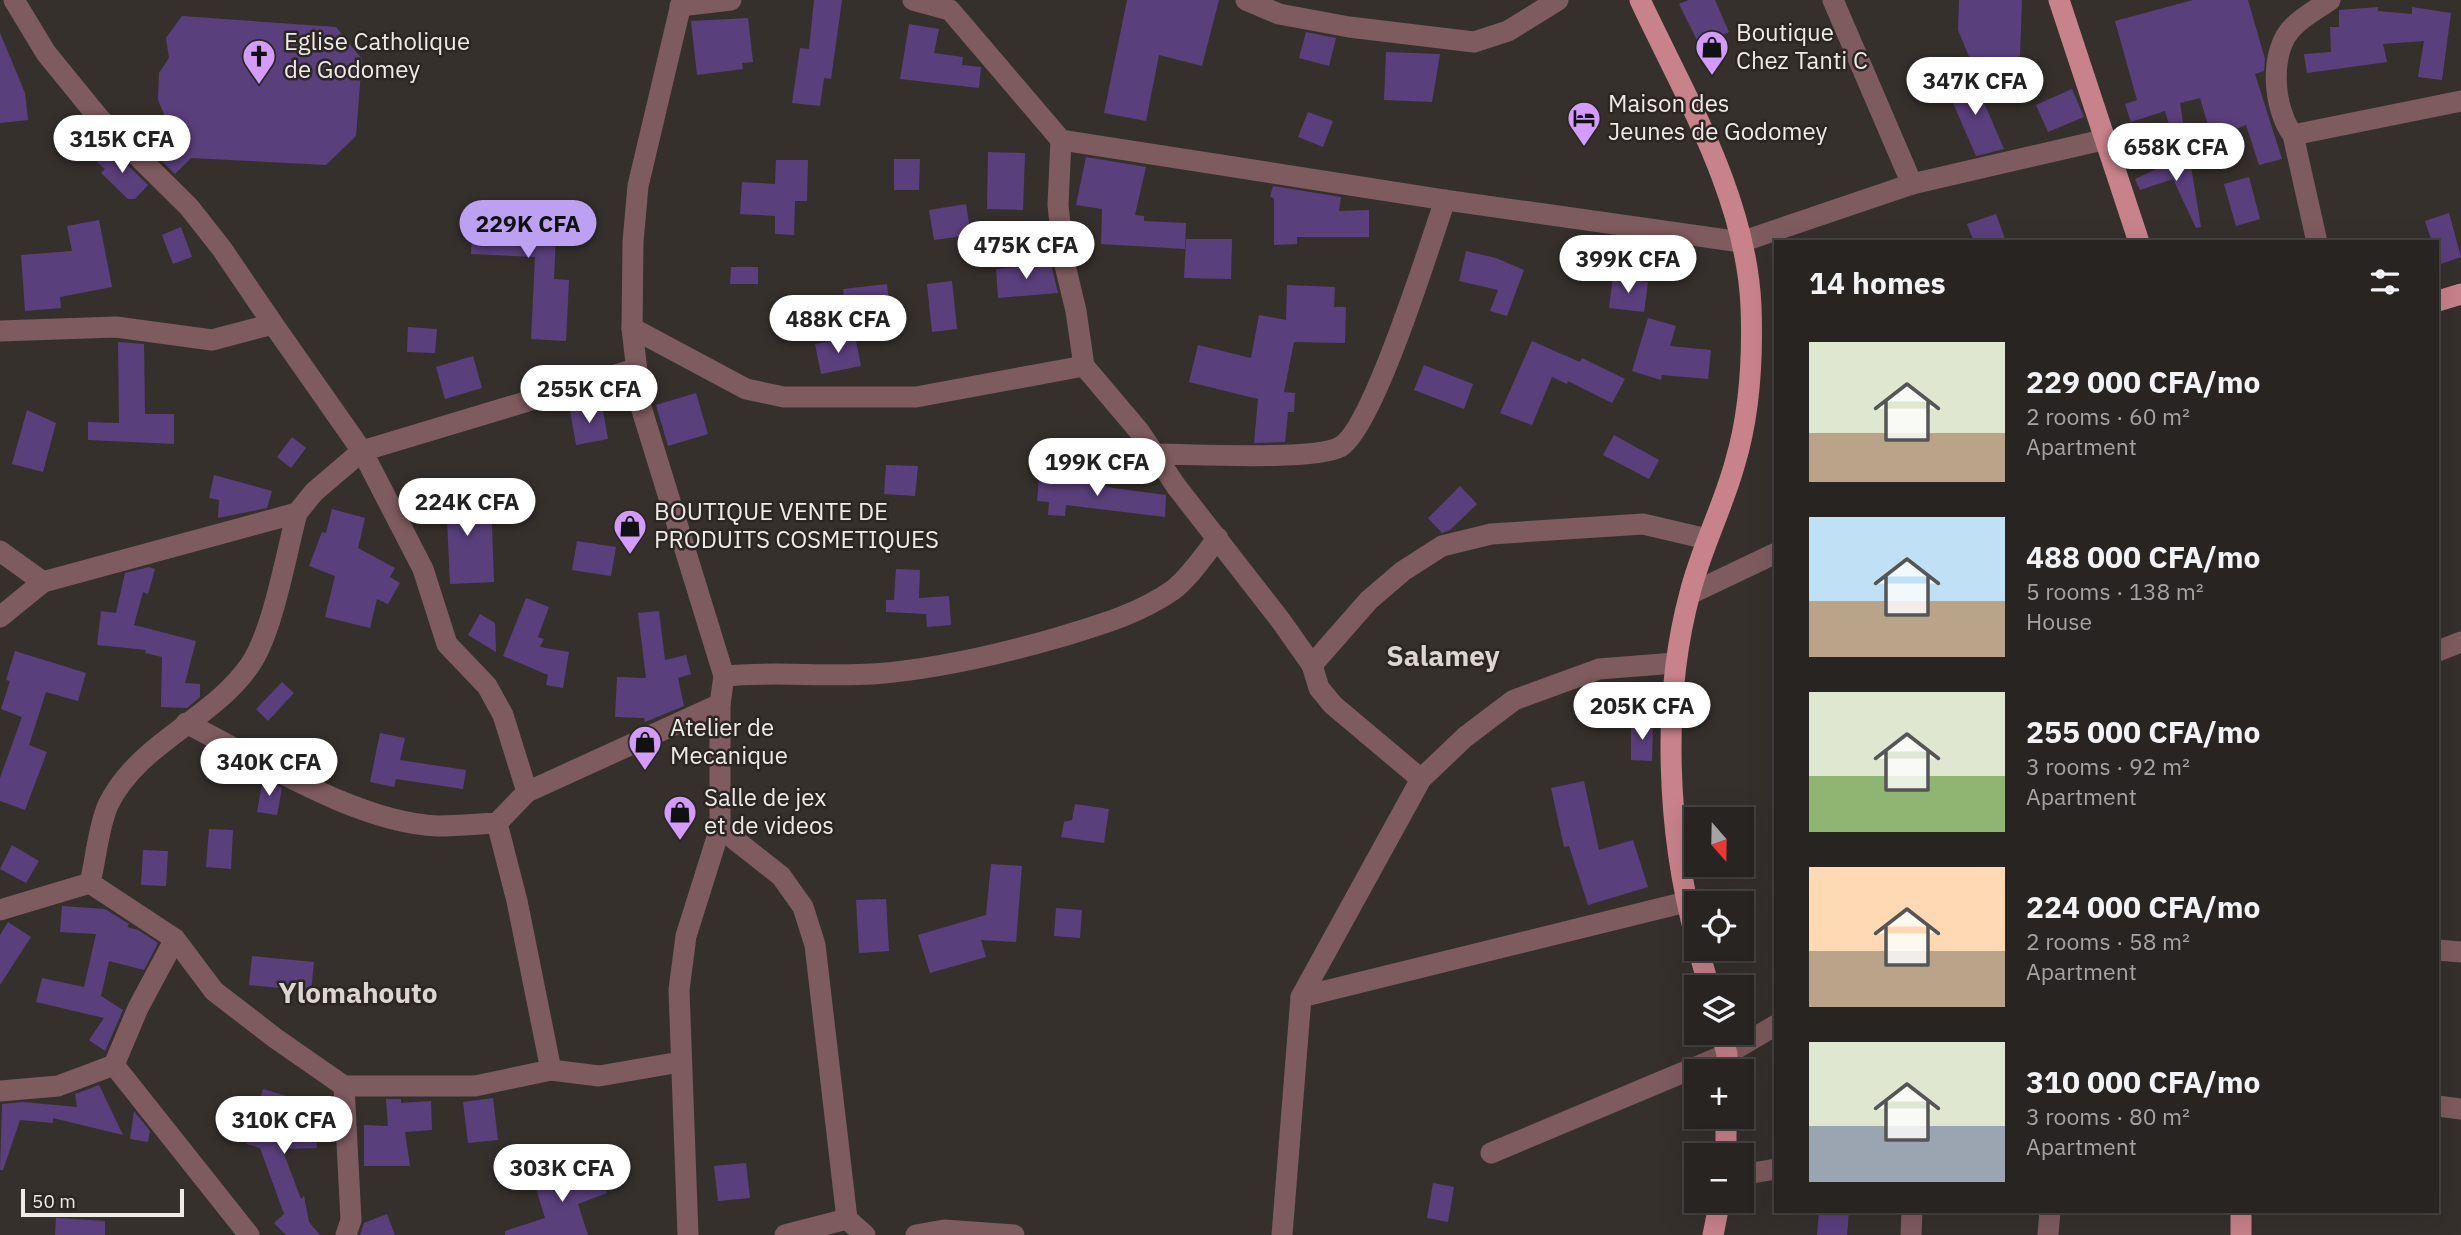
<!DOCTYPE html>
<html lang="en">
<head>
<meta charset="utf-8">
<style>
	body { margin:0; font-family:"IBM Plex Sans",sans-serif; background:#34302f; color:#f1f3f6; height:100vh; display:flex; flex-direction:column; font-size:26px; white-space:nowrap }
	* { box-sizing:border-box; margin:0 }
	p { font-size:23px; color:#a5a4a5 }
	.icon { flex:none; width:38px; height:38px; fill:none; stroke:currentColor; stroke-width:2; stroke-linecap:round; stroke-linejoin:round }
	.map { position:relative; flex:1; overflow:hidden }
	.sheet { position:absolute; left:1774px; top:240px; width:665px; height:973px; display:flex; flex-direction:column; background:#282422; border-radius:0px; box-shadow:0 7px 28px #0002,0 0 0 2px #444140 }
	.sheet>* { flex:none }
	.needle { width:46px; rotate:160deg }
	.tools { position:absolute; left:1684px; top:807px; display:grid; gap:14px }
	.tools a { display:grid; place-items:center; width:70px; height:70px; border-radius:0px; background:#282422; box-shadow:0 7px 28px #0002,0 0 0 2px #444140; font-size:35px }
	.scale { position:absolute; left:21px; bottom:18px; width:163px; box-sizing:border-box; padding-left:7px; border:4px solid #eeeae8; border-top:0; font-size:19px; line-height:24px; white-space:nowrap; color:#eeeae8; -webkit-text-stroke:5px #2c2623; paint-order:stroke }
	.price { position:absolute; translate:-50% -60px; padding:0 16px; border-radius:24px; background:#fff; color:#222; font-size:23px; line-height:46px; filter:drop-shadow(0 2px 4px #0008) }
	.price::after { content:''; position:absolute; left:50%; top:42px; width:21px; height:16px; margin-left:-10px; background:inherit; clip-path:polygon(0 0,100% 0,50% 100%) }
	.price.active { background:#bca0f2; color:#111 }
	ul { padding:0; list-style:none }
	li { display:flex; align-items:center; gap:21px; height:175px; padding:0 35px }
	li span { display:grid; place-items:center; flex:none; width:196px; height:140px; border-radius:0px; color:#555 }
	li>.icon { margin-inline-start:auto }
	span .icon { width:84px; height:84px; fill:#fffc; stroke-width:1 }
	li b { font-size:30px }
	h2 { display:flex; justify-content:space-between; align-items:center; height:84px; padding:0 35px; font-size:30px }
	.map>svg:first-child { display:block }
	.building { fill:#5a3f7d }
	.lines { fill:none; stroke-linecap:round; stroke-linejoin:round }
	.minor { stroke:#7e5b5f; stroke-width:21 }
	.major { stroke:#c8828c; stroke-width:21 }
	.labels { text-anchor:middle; stroke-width:5; stroke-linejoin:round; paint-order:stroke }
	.poi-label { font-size:24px; fill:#eeeae8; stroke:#2c2623; text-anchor:start }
	.quarter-label { font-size:28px; font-weight:bold; fill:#dcd5d1; stroke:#2c2623 }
</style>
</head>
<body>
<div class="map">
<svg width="2461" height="1235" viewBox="0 0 2461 1235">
	<rect width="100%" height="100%" fill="#36302d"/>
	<g class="building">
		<path d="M814 0H842L831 79 824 78 820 106 792 103 800 48 809 49Z"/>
		<path d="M1127 0H1219L1202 66 1159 55 1146 121 1104 113Z"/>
		<path d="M1689 0H1715L1729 32 1700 46 1679 4Z"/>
		<path d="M1959 0H2022L2020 56 1977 76 1958 30Z"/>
		<path d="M2193 0H2248L2265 59 2264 71 2255 74 2282 159 2259 165 2246 125 2212 139 2200 98 2180 103 2186 142 2175 144 2165 111 2131 122 2125 104 2137 100 2115 21Z"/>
		<path d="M2378 7V11L2412 14V7L2451 13 2442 80 2418 77 2424 41 2383 44 2387 62 2307 73 2304 54 2331 52 2330 27H2339V10Z"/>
		<path d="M182 16 336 27 362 59 356 136 326 165 191 158 175 174 150 150 165 134 162 126 164 114 158 100 159 73 169 58 166 38Z"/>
		<path d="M748 18 753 62 742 63 743 69 697 75 691 21Z"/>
		<path d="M909 24 939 29 934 53 963 57 962 65 981 67 979 88 900 79Z"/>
		<path d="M1306 32 1336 38 1329 66 1299 58Z"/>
		<path d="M0 33 25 93 28 120 0 123Z"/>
		<path d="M1386 52 1440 54 1432 102 1384 100Z"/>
		<path d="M1972 75 2004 149 1976 156 1946 87Z"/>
		<path d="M2072 89 2084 117 2048 132 2036 105Z"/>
		<path d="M1308 112 1333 121 1323 147 1298 137Z"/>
		<path d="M110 148 148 185 135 199H128L101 173 105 169 97 162Z"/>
		<path d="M988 152 1025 153 1023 210 987 209Z"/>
		<path d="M2189 154 2201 227 2196 228 2173 179 2140 190 2135 179Z"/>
		<path d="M1086 157 1146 167 1135 215 1144 216V221L1186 223 1185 249 1101 244 1102 209 1076 205Z"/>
		<path d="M894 159H920L919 190H894Z"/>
		<path d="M776 160H808L807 201H795L794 235 775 234V216L740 214 742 182 775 184Z"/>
		<path d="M2249 177 2260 219 2236 226 2224 184Z"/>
		<path d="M1273 186 1341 197 1339 211 1369 210V237H1297V244L1274 245V198L1270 197Z"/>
		<path d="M966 204 971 235 934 240 929 210Z"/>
		<path d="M473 207 557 211 554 279 569 280 566 341 531 339 535 257 471 254Z"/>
		<path d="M2449 213 2461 257 2438 265V242H2432L2425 221Z"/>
		<path d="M1996 214 2006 242H1974L1967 224Z"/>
		<path d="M99 220 112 287 60 297 61 308 25 311 21 255 72 251 67 226Z"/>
		<path d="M181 227 192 257 173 264 162 235Z"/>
		<path d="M1186 239H1232L1231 279 1184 278Z"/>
		<path d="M1466 251 1496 258 1524 270 1507 316 1490 311 1498 290 1459 281Z"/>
		<path d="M1051 264 1058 293 998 298 996 269Z"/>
		<path d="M731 267H758V284H730Z"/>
		<path d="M1613 277 1648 282 1644 312 1609 308Z"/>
		<path d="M952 281 957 329 932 332 927 284Z"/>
		<path d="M887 284 891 318 847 323 843 289Z"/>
		<path d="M1287 285 1335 287 1334 307H1346L1345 343 1294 342 1284 392 1295 393 1294 412H1288L1285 442 1254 443 1258 399 1189 382 1198 345 1251 358 1259 315 1286 320Z"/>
		<path d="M1648 318 1676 326 1670 346 1711 350 1708 379 1662 375 1661 380 1632 371Z"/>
		<path d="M408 327 437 329 435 353 407 352Z"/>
		<path d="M855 336 861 366 821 374 815 344Z"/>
		<path d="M1532 341 1580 362 1582 358 1625 379 1612 403 1568 381 1567 384 1552 377 1532 425 1500 413Z"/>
		<path d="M118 342 144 344 145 414H174V444L88 440V422L119 423Z"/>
		<path d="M473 356 482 388 445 399 436 367Z"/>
		<path d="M1424 365 1473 384 1464 409 1414 390Z"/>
		<path d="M696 393 708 434 668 446 656 405Z"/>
		<path d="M602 405 608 439 576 445 570 410Z"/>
		<path d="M27 410 56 423 43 472 12 464Z"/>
		<path d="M1614 435 1659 460 1649 479 1603 455Z"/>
		<path d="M292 437 306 448 291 468 277 457Z"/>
		<path d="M886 465 918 466 915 496 884 494Z"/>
		<path d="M214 475 272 491 267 508 218 518 219 500 209 498Z"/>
		<path d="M1039 477 1106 483V487L1166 495 1165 517 1066 505 1065 516 1048 515 1049 502 1037 501Z"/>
		<path d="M1460 486 1477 504 1450 530 1442 533 1428 518Z"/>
		<path d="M491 499 494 582 450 584 447 520 432 523 426 501Z"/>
		<path d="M332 509 365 518 358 548 395 568 390 577 400 583 388 604 377 599 370 628 325 617 335 576 309 566 322 532 326 533Z"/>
		<path d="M577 541 616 547 611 576 572 570Z"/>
		<path d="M149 567 155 569 148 594 143 592 134 625 196 641 185 683 200 684V697L187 708 161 707 162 657 145 653 146 650 97 645 101 611 116 613 125 573Z"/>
		<path d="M896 569 920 570 919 598 949 596 951 625 927 627 926 614 886 612V600H894Z"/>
		<path d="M526 598 549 607 538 637 544 639 540 647 569 652 563 688 546 685 548 675 503 656Z"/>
		<path d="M659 611 665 660 686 655 691 674 678 678 684 706 645 722 644 718 615 717 617 677 646 678 638 613Z"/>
		<path d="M480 614 495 623 496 652 468 635Z"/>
		<path d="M15 651 86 673 78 701 46 692 29 745 47 752 25 810 0 801V778L22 717 1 709 10 681 6 680Z"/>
		<path d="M282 682 294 693 268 721 256 709Z"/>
		<path d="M1631 723H1653L1652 761 1631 760Z"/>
		<path d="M380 733 405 738 400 760 466 770 463 789 396 779 394 787 370 782Z"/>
		<path d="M263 779 282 788 277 815 257 812Z"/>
		<path d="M1584 781 1599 850 1633 840 1648 887 1588 905 1569 846 1564 847 1551 788Z"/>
		<path d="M1075 804 1109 809 1104 843 1061 837 1064 822 1072 820Z"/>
		<path d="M209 829 233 830 231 869 206 867Z"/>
		<path d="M12 845 39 861 26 883 0 869Z"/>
		<path d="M143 850 168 851 166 886 141 885Z"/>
		<path d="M991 864 1022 866 1016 942 981 940 986 957 930 973 918 935 986 915Z"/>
		<path d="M886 899 889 951 859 953 856 900Z"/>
		<path d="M62 906 105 909 129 924 127 927 138 930 158 943 144 970 109 961 101 996 123 1010 105 1051 89 1040 104 1018 36 1002 42 978 84 987 96 934 60 932Z"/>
		<path d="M1056 908 1082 910 1080 938 1054 936Z"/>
		<path d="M8 922 31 937 0 985V935Z"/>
		<path d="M252 956 314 962 311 991 249 985Z"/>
		<path d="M99 1085 123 1135 53 1118V1123L20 1120 3 1170H0L2 1104 23 1102 77 1107 75 1094Z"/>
		<path d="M263 1089 293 1098 286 1119 316 1118 317 1148 282 1149 301 1199 304 1196 309 1222 320 1235H286L274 1223 284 1214 260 1148 246 1144Z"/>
		<path d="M493 1098 498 1140 468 1143 463 1102Z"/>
		<path d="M386 1099H401V1103L431 1101 432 1130 405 1132 410 1166H364V1125L388 1126Z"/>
		<path d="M134 1111 150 1131 148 1142 130 1139Z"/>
		<path d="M746 1163 750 1198 718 1201 714 1166Z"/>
		<path d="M566 1169 570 1179 597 1169 607 1193 578 1204 588 1235H505V1231L545 1218 533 1179Z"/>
		<path d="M1433 1183 1454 1187 1448 1222 1427 1218Z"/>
		<path d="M1819 1211H1849L1847 1235H1817Z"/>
		<path d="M387 1214 395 1235H360L364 1223Z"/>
		<path d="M56 1218 105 1221V1235H55Z"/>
	</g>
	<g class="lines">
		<g class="minor">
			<path d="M14 0 46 53 99 118 189 207 222 249 273 324"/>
			<path d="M682 0 638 186 633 242 632 328 641 407 724 676 720 704V828L686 936 679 990 688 1235"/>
			<path d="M913 0 950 10 1061 140 1445 200 1741 242 1912 184 2107 139"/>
			<path d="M1246 0 1279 14 1349 27 1474 42 1508 31 1558 0"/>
			<path d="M1833 0 1912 184"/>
			<path d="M680 6 731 0"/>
			<path d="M2293 135 2461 101"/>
			<path d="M1061 140 1058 205 1064 261 1076 311 1084 366 1139 431 1176 486 1281 621 1312 665 1319 688 1333 705 1421 779"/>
			<path d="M2317 242 2293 135C2273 109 2268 50 2294 26 2304 16 2319 8 2330 0"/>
			<path d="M632 328 746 389 784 397H916L1084 366"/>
			<path d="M0 331 116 327 212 340 273 324 362 451 423 569 447 644 487 686 503 715 527 792"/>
			<path d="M1155 454C1190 454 1314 461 1340 447 1373 429 1430 244 1445 200"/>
			<path d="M0 551 43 582"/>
			<path d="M1690 594 1776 553"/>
			<path d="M0 617 43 582 297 513 314 492 362 451 635 369"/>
			<path d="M2438 651 2461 642"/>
			<path d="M1312 665 1369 600 1403 571 1442 546 1491 534 1643 524 1707 539"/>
			<path d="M724 676C773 671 823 677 873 674 938 669 998 655 1060 637 1099 625 1139 614 1173 590 1190 577 1204 555 1218 538"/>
			<path d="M186 723C258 759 357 823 438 826 457 826 477 824 497 823L527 792 720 704"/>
			<path d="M497 823 517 901 551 1070"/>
			<path d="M720 828 781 876 803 907 815 945 847 1219"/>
			<path d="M90 883C96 859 98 828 108 805 139 742 211 721 250 665 273 632 286 554 297 513"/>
			<path d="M0 910 90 883 175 939 214 991 275 1038 344 1086H475L551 1070 599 1076 680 1062"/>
			<path d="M175 939 138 1008 114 1065 249 1235"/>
			<path d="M2438 950 2461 952"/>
			<path d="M1301 997 1686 902"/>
			<path d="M344 1086 351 1220 346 1235"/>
			<path d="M0 1091 58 1086 114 1065"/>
			<path d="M2438 1106 2461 1109"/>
			<path d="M1491 1153 1727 1054 1776 1025"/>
			<path d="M1741 1175 1776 1169"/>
			<path d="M785 1235 847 1219 865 1235"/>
			<path d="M916 1235 944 1230 1014 1235"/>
			<path d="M1282 1235 1301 997 1421 779 1465 737 1514 700 1599 669 1675 663"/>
			<path d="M1911 1235 1912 1211"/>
			<path d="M2048 1235 2050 1211"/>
		</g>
		<g class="major">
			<path d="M1640 0C1685 96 1746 197 1751 306 1753 359 1750 413 1735 463 1723 507 1701 549 1690 593 1661 700 1667 832 1696 939"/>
			<path d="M2059 0 2139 242"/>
			<path d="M2438 301 2461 294"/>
			<path d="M1698 948 1709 987"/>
			<path d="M1721 1032 1727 1054V1071"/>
			<path d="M1726 1155V1116"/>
			<path d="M1713 1235 1720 1200"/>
			<path d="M2241 1235V1211"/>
		</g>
	</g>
	<defs>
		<symbol id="shop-pin" viewBox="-11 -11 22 30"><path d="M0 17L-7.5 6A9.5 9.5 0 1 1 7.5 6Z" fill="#d39cfc" stroke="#2c2623"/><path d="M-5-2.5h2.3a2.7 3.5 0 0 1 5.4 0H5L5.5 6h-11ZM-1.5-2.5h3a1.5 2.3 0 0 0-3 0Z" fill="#111"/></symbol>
		<symbol id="church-pin" viewBox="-11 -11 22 30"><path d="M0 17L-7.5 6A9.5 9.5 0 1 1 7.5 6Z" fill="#d39cfc" stroke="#2c2623"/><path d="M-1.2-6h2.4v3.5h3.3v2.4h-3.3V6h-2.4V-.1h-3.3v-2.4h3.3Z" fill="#111"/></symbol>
		<symbol id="hotel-pin" viewBox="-11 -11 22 30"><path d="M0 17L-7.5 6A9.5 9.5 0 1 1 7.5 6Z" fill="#d39cfc" stroke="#2c2623"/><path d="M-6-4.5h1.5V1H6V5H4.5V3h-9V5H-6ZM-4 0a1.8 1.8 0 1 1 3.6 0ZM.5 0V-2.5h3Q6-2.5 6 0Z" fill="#111"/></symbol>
	</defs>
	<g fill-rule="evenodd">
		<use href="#shop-pin" x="1693" y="28" width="38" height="52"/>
		<use href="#church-pin" x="240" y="37" width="38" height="52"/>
		<use href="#hotel-pin" x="1565" y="99" width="38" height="52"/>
		<use href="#shop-pin" x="611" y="507" width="38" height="52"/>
		<use href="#shop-pin" x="626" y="723" width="38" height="52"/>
		<use href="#shop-pin" x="661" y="793" width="38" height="52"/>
	</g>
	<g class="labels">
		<g class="poi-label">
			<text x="1736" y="41">Boutique<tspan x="1736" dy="28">Chez Tanti C</tspan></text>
			<text x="284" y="50">Eglise Catholique<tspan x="284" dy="28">de Godomey</tspan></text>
			<text x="1608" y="112">Maison des<tspan x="1608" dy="28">Jeunes de Godomey</tspan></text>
			<text x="654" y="520">BOUTIQUE VENTE DE<tspan x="654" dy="28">PRODUITS COSMETIQUES</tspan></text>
			<text x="670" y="736">Atelier de<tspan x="670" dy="28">Mecanique</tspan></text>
			<text x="704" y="806">Salle de jex<tspan x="704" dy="28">et de videos</tspan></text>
		</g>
		<g class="quarter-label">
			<text x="1443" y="666">Salamey</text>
			<text x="358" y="1003">Ylomahouto</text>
		</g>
	</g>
</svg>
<div class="tools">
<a><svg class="needle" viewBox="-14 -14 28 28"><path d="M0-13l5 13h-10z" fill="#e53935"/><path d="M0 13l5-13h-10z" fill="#a5a4a5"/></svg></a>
<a><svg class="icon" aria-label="locate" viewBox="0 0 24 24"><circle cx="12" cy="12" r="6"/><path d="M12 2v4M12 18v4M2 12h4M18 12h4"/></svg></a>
<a><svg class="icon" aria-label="layers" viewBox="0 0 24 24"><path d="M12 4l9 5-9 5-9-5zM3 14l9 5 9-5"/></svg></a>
<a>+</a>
<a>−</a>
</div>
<div class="scale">50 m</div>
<b class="price" style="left:1975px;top:117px">347K CFA</b>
<b class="price" style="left:122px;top:175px">315K CFA</b>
<b class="price" style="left:2176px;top:183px">658K CFA</b>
<b class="price active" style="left:528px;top:260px">229K CFA</b>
<b class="price" style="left:1026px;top:281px">475K CFA</b>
<b class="price" style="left:1628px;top:295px">399K CFA</b>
<b class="price" style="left:838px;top:355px">488K CFA</b>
<b class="price" style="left:589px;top:425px">255K CFA</b>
<b class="price" style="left:1097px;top:498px">199K CFA</b>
<b class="price" style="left:467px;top:538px">224K CFA</b>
<b class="price" style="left:1642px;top:742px">205K CFA</b>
<b class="price" style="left:269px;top:798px">340K CFA</b>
<b class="price" style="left:284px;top:1156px">310K CFA</b>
<b class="price" style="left:562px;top:1204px">303K CFA</b>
<section class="sheet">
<h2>14 homes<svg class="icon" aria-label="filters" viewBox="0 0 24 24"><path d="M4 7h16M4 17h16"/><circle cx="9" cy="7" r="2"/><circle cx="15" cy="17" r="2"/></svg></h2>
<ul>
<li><span style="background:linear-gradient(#dfe7d0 65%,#b9a48a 0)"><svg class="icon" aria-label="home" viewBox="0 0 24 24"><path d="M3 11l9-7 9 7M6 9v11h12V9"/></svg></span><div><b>229 000 CFA/mo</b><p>2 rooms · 60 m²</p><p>Apartment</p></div></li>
<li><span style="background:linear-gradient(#bfe0f5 60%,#b9a48a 0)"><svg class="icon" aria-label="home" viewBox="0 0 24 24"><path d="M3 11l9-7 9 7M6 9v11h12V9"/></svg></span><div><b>488 000 CFA/mo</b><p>5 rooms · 138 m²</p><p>House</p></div></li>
<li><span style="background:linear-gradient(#dfe7d0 60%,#8fb573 0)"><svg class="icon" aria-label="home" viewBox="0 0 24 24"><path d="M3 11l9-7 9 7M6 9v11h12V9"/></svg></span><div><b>255 000 CFA/mo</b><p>3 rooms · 92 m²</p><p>Apartment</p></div></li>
<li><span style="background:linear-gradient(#ffd9b3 60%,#b9a48a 0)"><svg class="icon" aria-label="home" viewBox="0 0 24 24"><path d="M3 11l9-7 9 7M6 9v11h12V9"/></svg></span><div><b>224 000 CFA/mo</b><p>2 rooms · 58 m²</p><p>Apartment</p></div></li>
<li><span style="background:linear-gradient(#dfe7d0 60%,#9aa5b1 0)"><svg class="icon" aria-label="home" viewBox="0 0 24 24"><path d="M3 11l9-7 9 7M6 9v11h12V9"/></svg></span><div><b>310 000 CFA/mo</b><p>3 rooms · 80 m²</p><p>Apartment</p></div></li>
</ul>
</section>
</div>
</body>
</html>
